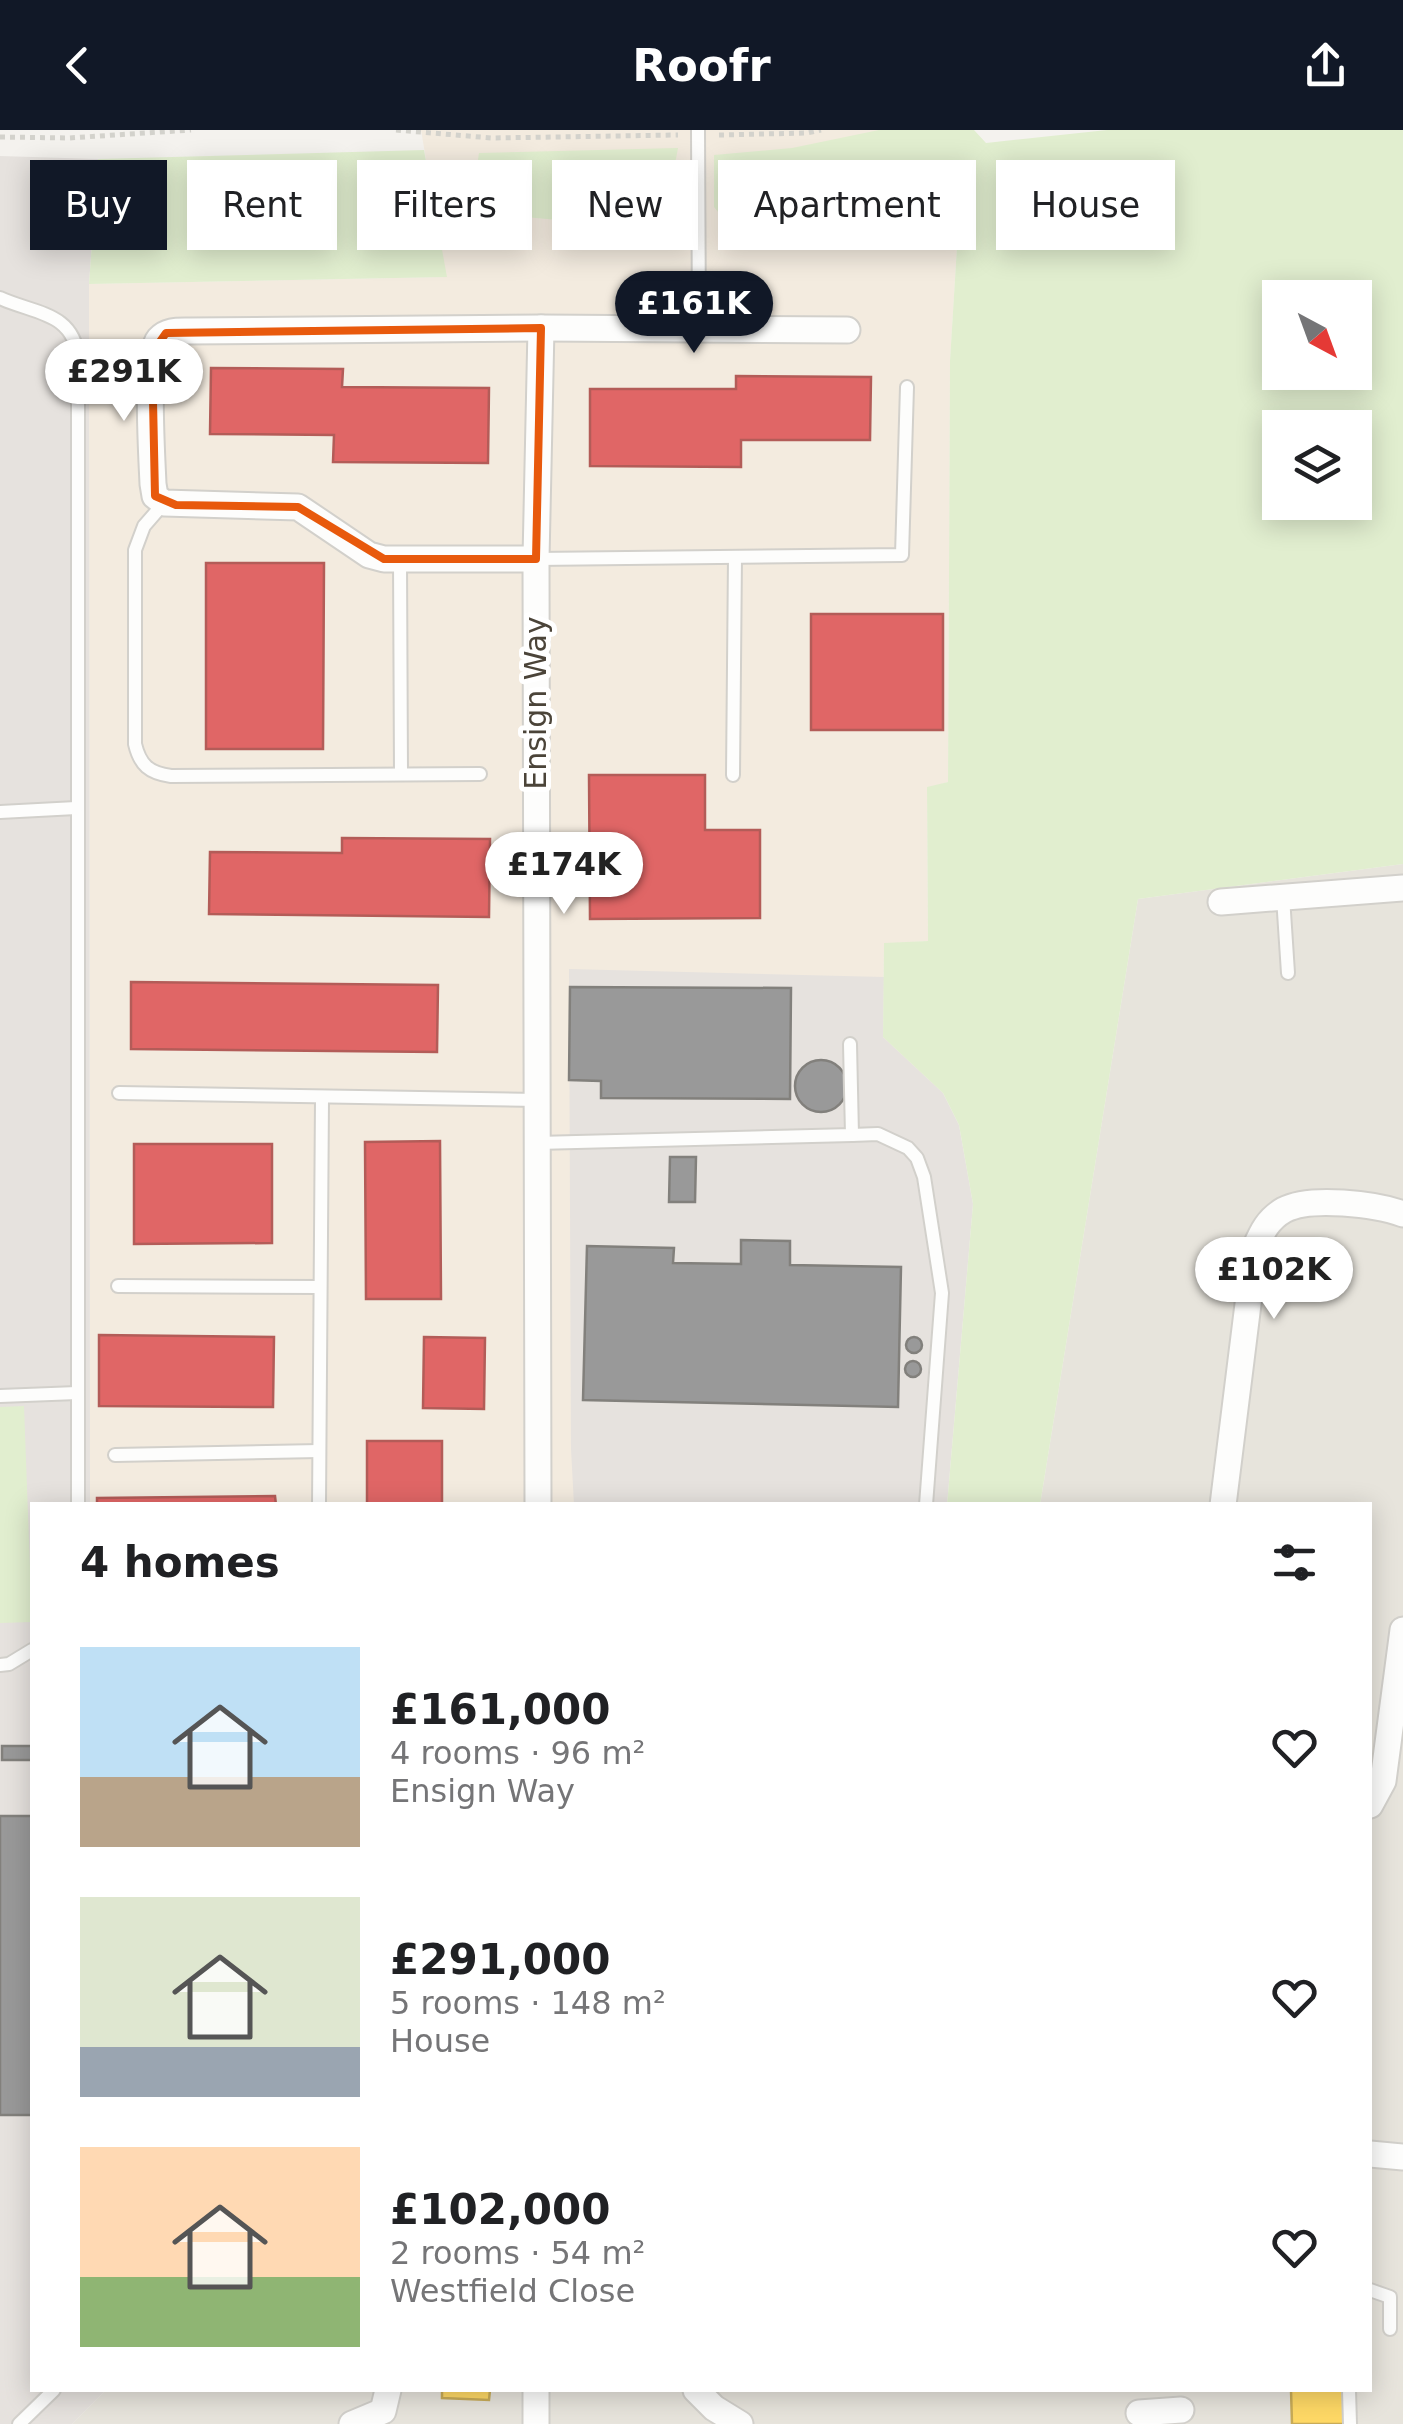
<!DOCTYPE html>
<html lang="en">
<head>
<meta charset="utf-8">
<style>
	body { margin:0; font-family:"DejaVu Sans",sans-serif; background:#f6f6f6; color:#202124; height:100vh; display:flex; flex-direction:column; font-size:38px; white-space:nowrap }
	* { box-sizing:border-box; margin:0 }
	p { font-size:32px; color:#757577 }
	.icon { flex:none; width:55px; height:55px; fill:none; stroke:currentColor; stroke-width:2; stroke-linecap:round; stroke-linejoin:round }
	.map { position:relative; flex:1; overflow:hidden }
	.panel { position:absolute; left:30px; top:1372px; width:1342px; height:890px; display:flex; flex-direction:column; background:#fff; border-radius:0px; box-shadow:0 5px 25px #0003 }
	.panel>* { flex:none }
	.banner { position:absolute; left:30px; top:30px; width:1345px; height:90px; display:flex; gap:20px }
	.needle { width:65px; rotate:139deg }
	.controls { position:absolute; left:1262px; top:150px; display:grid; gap:20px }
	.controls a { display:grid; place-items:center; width:110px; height:110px; border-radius:0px; background:#fff; box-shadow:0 5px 25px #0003; font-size:50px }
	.price { position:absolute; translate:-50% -85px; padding:0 22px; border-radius:35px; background:#fff; color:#222; font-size:32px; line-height:65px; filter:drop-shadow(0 2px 5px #0008) }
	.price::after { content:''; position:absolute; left:50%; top:60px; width:30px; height:22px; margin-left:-15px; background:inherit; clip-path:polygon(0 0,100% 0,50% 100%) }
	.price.active { background:#111827; color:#fff }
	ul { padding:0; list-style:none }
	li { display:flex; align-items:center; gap:30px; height:250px; padding:0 50px }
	li span { display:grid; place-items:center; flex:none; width:280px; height:200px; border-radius:0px; color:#555 }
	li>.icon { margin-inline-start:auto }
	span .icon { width:120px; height:120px; fill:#fffc; stroke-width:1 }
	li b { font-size:42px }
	h2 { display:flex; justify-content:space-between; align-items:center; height:120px; padding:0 50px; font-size:42px }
	.pill { padding:0 35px; border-radius:0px; background:#fff; box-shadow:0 5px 25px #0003; font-size:35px; line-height:90px }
	.pill.active { background:#111827; color:#fff }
	header { display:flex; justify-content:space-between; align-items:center; height:130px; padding:0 50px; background:#111827; color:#fff; font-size:45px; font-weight:600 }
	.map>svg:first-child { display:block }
	.residential { fill:#e7e4dc }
	.commercial { fill:#f3ebdf }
	.industrial { fill:#e6e2de }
	.green { fill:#e1eecf; fill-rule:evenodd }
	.homes { fill:#ffd966; stroke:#c9ac58; stroke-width:2.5 }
	.shops { fill:#e06666; stroke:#b35c58; stroke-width:2.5 }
	.industry { fill:#999; stroke:#82807c; stroke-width:2.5 }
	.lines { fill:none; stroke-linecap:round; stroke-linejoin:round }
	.lane-casing { stroke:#d2d0cb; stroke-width:16 }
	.street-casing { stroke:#d2d0cb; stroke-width:29 }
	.path { stroke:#d3d2cc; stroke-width:5; stroke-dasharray:5 5; stroke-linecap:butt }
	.lane { stroke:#fdfdfc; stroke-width:12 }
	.street { stroke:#fdfdfc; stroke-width:25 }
	.marked { fill:none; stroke:#e8590c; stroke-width:8; stroke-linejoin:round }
	.labels { text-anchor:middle; stroke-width:10; stroke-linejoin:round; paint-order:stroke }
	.street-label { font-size:30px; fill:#4b4439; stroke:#fff }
</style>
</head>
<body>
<header><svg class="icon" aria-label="back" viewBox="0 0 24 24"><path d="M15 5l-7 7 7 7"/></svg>Roofr<svg class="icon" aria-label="share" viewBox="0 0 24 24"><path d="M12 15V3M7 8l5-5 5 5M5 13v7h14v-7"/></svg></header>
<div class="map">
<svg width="1403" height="2294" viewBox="0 0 1403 2294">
	<rect width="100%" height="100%" fill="#f4f2ee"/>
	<path class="residential" d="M1403 734V2294H72L106 2260H1370V1375H1040L1138 769Z"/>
	<path class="commercial" d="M421 0H964L950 231 948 652 927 658 928 811 884 814 883 907 943 963 947 1375H90L89 154 446 147Z"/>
	<g class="industrial">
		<path d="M0 26 98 29 89 154 90 1375H32V2260H106L72 2294H0Z"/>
		<path d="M569 839 884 847 883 907 943 963 959 995 973 1074 947 1375H574L571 1319Z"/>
	</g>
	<g class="green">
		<path d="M879 0H974L986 13 1107 0H1403V734L1138 769 1040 1375H947L973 1074 959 995 943 963 883 907 884 813 928 811 927 657 948 652 950 231 960 67H929L923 99 730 96 714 77V25L792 18ZM1280 168H1355V242H1280ZM1280 298H1355V372H1280Z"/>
		<path d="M678 18 671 56H603L592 93 470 82 479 23Z"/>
		<path d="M424 20 447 147 89 154 98 29Z"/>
		<path d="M24 1276 32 1492 0 1493V1277Z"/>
	</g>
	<g class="homes">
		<path d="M442 2260H490L489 2270 442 2268Z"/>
		<path d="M1291 2260H1348L1350 2294H1292Z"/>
	</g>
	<g class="shops">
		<path d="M211 238 343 239 342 257 489 258 488 333 333 332 334 305 210 304Z"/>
		<path d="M736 246 871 247 870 310H741V337L590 336V259H736Z"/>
		<path d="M206 433H324L323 619H206Z"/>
		<rect x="811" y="484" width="132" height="116"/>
		<path d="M589 645H705V700H760V788L590 789Z"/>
		<path d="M342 708 490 709 489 787 209 784 210 722 342 723Z"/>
		<path d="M131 852 438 855 437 922 131 919Z"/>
		<path d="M440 1011 441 1169H366L365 1012Z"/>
		<path d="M134 1014H272V1113L134 1114Z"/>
		<path d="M99 1205 274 1207 273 1277 99 1276Z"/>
		<path d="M424 1207 485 1208 484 1279 423 1278Z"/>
		<rect x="367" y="1311" width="75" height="64"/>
		<path d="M275 1366 276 1375H97V1368Z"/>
	</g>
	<g class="industry">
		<path d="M50 35 74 36 73 52 50 51Z"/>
		<path d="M570 857 791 858 790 969 601 968V951L569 950Z"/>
		<circle cx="821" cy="956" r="26"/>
		<path d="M670 1027H696L695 1072H669Z"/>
		<path d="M741 1110 790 1111V1135L901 1137 898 1277 583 1270 587 1116 674 1118 673 1133 741 1134Z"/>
		<circle cx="914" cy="1215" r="8"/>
		<circle cx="913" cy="1239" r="8"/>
		<rect x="2" y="1616" width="30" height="14"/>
		<rect x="0" y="1686" width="32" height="299"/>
	</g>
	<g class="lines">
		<defs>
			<g id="lane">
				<path d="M698 0 699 199"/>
				<path d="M0 168C35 184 74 182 78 228V1375"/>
				<path d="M164 373 144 396 135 420V614C140 635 149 643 171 646L480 644"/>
				<path d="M536 429 902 425 907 257"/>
				<path d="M400 430 401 644"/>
				<path d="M733 645 735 427"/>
				<path d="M0 682 76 678"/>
				<path d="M1283 767 1288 843"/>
				<path d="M119 963 537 970"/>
				<path d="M852 1005 878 1004 908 1018 917 1028 924 1047 942 1163 926 1375"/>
				<path d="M537 1013 852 1005 850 914"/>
				<path d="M118 1156 320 1157"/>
				<path d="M0 1266 77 1263"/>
				<path d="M115 1325 319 1321"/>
				<path d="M319 1375 322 969"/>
				<path d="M0 1535 9 1534 32 1520"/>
				<path d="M1370 2160 1390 2167V2199"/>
				<path d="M1349 2260 1350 2294"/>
				<path d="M19 2294 54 2260"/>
			</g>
			<g id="street">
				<path d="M536 429H384L369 425 298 377 164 373 155 366 153 354C152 328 145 225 159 209 167 200 178 201 189 201L541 198 847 200"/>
				<path d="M1221 772 1403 758"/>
				<path d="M538 1375 536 429 541 198"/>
				<path d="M1223 1375 1255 1118C1262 1102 1268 1089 1284 1080 1310 1066 1376 1074 1403 1084"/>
				<path d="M1370 1675 1383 1651 1403 1500"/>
				<path d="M1370 2024 1403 2027"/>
				<path d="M536 2260V2294"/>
				<path d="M696 2260 714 2278 740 2294"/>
				<path d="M1139 2283 1181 2280"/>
				<path d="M352 2294 383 2281 388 2260"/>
			</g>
		</defs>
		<use href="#lane" class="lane-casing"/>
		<use href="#street" class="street-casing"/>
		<g class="path">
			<path d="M396 0 492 8 678 5"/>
			<path d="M719 5 807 3 821 0"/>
			<path d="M0 7 69 8 191 0"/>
		</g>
		<use href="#lane" class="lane"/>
		<use href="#street" class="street"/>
	</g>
	<path class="marked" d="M541 198 536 429H384L298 377 176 375 155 366 152 223 166 203Z"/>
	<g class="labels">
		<g class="street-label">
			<text transform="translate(536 573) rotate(-90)" y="10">Ensign Way</text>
		</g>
	</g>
</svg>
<div class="controls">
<a><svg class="needle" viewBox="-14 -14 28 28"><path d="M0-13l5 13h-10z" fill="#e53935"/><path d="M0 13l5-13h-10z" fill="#757577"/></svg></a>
<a><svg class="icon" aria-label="layers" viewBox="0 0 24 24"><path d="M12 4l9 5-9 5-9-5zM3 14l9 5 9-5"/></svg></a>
</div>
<b class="price active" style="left:694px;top:226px">£161K</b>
<b class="price" style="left:124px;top:294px">£291K</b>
<b class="price" style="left:564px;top:787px">£174K</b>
<b class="price" style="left:1274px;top:1192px">£102K</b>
<div class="banner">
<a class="pill active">Buy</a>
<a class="pill">Rent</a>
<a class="pill">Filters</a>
<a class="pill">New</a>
<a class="pill">Apartment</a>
<a class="pill">House</a>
</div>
<section class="panel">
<h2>4 homes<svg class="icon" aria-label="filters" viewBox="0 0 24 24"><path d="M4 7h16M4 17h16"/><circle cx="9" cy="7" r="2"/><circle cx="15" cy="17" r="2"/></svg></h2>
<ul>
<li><span style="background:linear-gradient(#bfe0f5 65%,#b9a48a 0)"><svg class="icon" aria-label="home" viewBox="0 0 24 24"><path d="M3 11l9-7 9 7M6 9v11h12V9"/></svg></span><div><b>£161,000</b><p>4 rooms · 96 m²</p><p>Ensign Way</p></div><svg class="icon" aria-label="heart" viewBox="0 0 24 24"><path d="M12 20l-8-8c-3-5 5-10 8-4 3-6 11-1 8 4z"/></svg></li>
<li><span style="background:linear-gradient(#dfe7d0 75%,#9aa5b1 0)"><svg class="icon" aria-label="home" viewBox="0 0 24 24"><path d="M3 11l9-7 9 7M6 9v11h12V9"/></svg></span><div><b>£291,000</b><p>5 rooms · 148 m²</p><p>House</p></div><svg class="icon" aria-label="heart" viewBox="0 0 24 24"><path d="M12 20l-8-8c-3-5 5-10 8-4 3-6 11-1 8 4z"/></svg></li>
<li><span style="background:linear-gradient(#ffd9b3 65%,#8fb573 0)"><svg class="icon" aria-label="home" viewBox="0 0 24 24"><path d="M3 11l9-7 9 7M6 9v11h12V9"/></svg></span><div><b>£102,000</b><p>2 rooms · 54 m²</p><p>Westfield Close</p></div><svg class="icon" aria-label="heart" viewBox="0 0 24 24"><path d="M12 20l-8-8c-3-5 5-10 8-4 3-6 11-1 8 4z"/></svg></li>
</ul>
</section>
</div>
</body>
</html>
